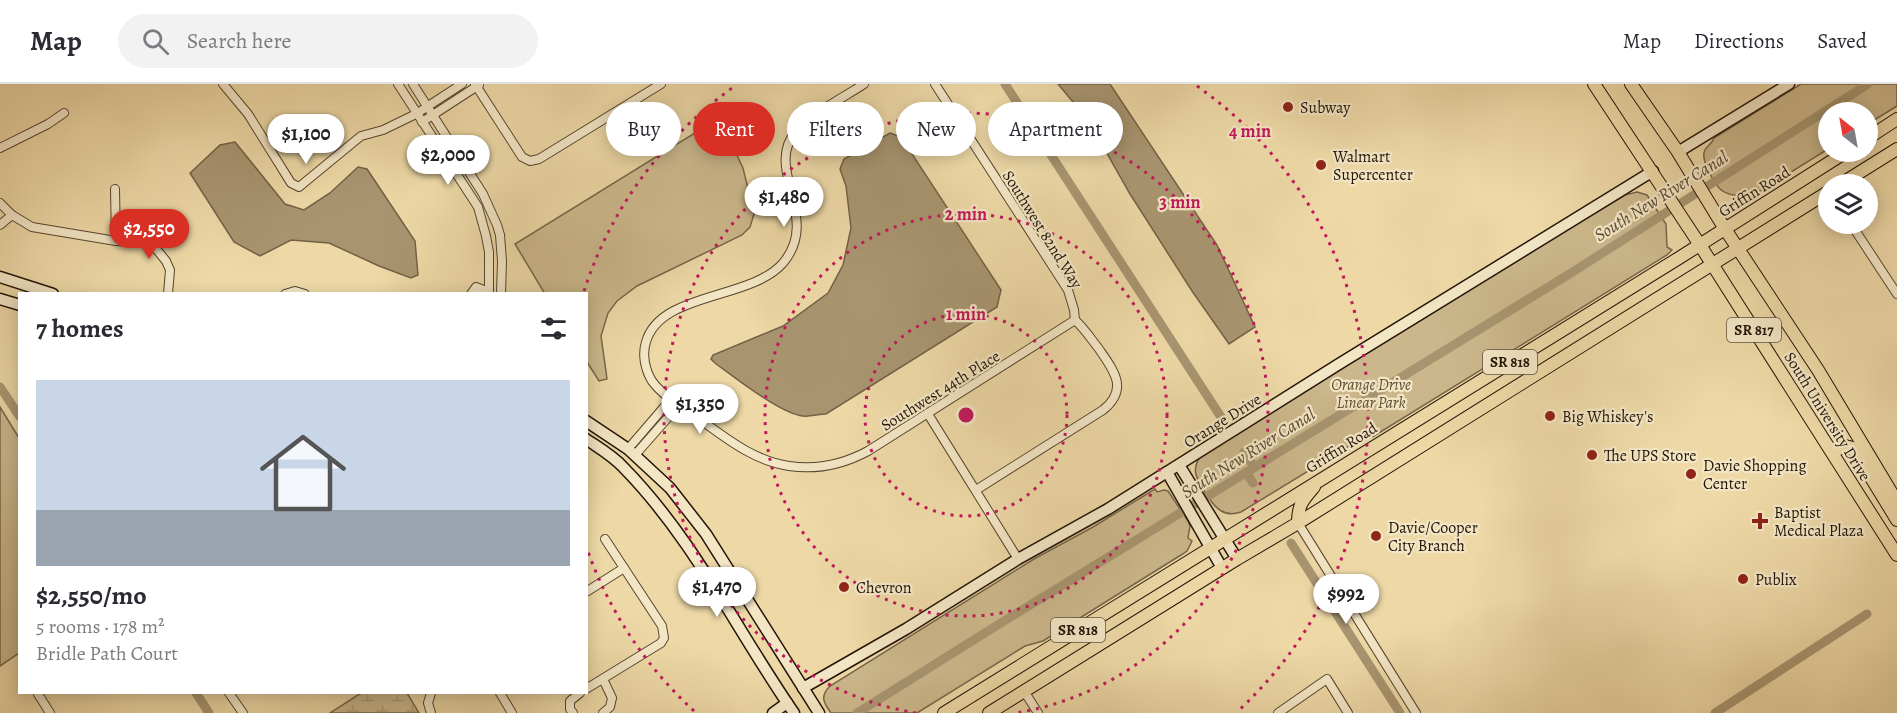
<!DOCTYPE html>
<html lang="en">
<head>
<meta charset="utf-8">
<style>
	body { margin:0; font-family:Alegreya,serif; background:#f2f2f3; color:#2b2b33; height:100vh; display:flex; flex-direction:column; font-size:22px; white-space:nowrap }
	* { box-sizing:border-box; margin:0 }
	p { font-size:20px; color:#7c7c81 }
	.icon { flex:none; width:33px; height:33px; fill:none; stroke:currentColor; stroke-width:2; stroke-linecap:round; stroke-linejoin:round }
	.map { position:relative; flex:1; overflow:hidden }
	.sheet { position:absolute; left:18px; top:208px; width:570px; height:402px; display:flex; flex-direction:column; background:#fff; border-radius:0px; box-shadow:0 3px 15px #0003 }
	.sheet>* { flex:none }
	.banner { position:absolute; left:606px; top:18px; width:570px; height:54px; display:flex; gap:12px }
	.needle { width:39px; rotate:329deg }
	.tools { position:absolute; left:1818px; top:18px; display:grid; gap:12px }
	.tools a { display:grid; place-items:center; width:60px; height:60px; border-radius:50%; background:#fff; box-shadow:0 3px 15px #0003; font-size:30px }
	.price { position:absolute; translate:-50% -51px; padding:0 14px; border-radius:21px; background:#fff; color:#222; font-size:20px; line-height:39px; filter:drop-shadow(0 2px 3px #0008) }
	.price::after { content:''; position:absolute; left:50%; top:36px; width:18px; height:14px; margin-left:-9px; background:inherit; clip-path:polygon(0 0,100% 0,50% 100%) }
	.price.current { background:#d93025; color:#fff }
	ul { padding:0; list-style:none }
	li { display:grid; align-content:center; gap:12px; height:318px; padding:0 18px }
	li span { display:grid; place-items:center; height:186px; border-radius:0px; color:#555 }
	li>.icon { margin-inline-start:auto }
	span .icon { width:108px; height:108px; fill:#fffc; stroke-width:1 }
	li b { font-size:26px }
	h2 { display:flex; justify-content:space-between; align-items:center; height:72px; padding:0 18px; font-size:26px }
	.pill { padding:0 21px; border-radius:27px; background:#fff; box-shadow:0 3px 15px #0003; font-size:21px; line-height:54px }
	.pill.current { background:#d93025; color:#fff }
	header { display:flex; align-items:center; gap:36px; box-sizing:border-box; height:84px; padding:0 30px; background:#fff; border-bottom:2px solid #e1e1e2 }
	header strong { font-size:28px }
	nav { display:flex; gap:33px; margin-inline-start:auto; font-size:21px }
	.search { width:420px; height:54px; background:#f2f2f3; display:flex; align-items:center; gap:15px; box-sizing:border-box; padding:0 21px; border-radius:33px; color:#7c7c81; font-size:22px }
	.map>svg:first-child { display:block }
	.wetland { fill:url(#wetland-marsh); stroke:#776649; stroke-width:1.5 }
	.park { fill:#cbb78b; stroke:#776649; stroke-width:1.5 }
	.water { fill:#a89570; stroke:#736146; stroke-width:1.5 }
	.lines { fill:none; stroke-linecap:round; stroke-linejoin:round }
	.canal { stroke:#a89570; stroke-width:9 }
	.street-casing { stroke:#56452f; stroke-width:10 }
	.secondary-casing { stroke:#231407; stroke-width:13 }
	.primary-casing { stroke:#231407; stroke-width:14 }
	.street { stroke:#f3e6c5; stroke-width:8 }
	.secondary { stroke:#f3e6c5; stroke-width:10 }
	.primary { stroke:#edd8a6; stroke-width:12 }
	.ring { fill:none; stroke:#c2185b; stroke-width:3; stroke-dasharray:3 6 }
	.poi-dot { fill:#8f2418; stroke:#f3e6c5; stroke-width:2 }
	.labels { text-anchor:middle; stroke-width:4.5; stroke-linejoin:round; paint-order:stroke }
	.shield { fill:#f3e6c5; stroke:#615340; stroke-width:1.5 }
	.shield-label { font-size:15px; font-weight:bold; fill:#231407 }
	.poi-label { font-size:16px; fill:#231407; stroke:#f3e6c5; text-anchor:start }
	.street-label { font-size:16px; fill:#231407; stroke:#f3e6c5 }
	.park-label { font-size:16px; font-style:italic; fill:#5e4d35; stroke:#f3e6c5 }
	.water-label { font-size:18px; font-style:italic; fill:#584831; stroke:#f3e6c5 }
	.centre { fill:#c2185b; stroke:#f3e6c5; stroke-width:3 }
	.ring-label { font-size:18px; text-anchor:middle; font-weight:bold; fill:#c2185b; stroke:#f3e6c5; stroke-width:4.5; stroke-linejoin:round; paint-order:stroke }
</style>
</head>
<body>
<header>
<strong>Map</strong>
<div class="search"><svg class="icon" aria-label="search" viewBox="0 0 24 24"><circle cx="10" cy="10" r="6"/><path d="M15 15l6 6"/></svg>Search here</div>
<nav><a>Map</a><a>Directions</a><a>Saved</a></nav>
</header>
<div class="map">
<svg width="1897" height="629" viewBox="0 0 1897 629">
	<defs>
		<pattern id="wetland-marsh" width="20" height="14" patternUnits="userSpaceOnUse" patternTransform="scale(1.5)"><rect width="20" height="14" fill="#cbb78b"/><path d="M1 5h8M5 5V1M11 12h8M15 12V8" fill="none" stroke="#ae9c76"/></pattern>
	</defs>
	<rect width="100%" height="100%" fill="#edd8a6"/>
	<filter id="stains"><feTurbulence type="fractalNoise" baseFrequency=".00333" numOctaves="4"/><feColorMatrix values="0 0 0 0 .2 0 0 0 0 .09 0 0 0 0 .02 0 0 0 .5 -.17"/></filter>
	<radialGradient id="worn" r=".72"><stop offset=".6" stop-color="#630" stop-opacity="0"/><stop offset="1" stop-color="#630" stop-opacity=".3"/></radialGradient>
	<path class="wetland" d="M361 609H407L419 629H330Z"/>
	<g class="park">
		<path d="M1801 0H1897V22L1868 40V28H1828V65L1741 119 1738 111C1733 112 1724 109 1720 105 1714 99 1702 77 1704 69 1705 62 1712 61 1714 54Z"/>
		<path d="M719 34 743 84 754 130 750 143 742 151 637 202 617 217 608 229 601 252 607 295 599 297 587 278 586 210H545L515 160Z"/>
		<path d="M1637 108 1647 111 1666 140 1667 163 1672 166 1667 171 1374 352 1354 359 1241 428C1224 434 1215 424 1206 410 1197 396 1189 384 1203 370L1419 234 1625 111Z"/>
		<path d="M0 323 19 354V569L0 582Z"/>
		<path d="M1155 405 1157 408 1164 406 1168 407 1188 437 1190 442 1188 454 1192 457 1187 467 1181 471 1043 557 1025 562 917 629H831C823 618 820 612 830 602L1034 475 1093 443Z"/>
	</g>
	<g class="water">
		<path d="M1058 0H1110L1217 161 1255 243 1229 260 1192 207 1130 110 1088 36Z"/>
		<path d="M890 49 901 53 1001 206 997 223 826 330C819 330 810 333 803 332 781 330 734 293 715 279L711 275 713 271 783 242 828 209 843 181 851 144 846 102 840 85 844 75Z"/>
		<path d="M235 58 285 120 304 126 330 109 358 83 367 85 415 157 418 191 411 194 379 182 329 159 291 156 260 172 234 158 190 89 220 61Z"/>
	</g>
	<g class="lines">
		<g class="canal">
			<path d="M1005 0 1221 333"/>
			<path d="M0 303 20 333"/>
			<path d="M1244 368 1254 383"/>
			<path d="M1246 388 1253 399"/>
			<path d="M1291 459 1400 629"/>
			<path d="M196 609 209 629"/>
			<path d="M857 629 988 547 1571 189 1868 0"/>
			<path d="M1715 629 1867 530"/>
		</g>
		<defs>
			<g id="street">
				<path d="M223 0 248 30 291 99 299 103 361 52 383 46 416 30 462 0"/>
				<path d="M398 0 478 123 486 152 489 168V210"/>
				<path d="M413 0 483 110 497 141 500 151 502 177 501 210"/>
				<path d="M475 0 522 73 530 77 539 75 661 0"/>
				<path d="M864 0C846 12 811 30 797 46 762 84 822 133 783 179 751 216 660 208 646 258 642 270 645 286 652 297 662 311 680 322 694 331 723 352 753 377 789 382 816 386 844 380 868 367L1075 236"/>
				<path d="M935 0 1068 206 1074 226 1075 236C1085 245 1091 255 1099 265 1114 287 1129 305 1103 326L976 406"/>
				<path d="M422 38 479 1"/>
				<path d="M0 64 48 40 64 29"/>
				<path d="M115 105 116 157"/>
				<path d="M0 119 12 131 32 143 116 157 144 158 157 166 166 177 170 186 168 210"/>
				<path d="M1851 140 1897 210"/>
				<path d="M0 141 12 131"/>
				<path d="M285 210 295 207 305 210"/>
				<path d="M471 210 476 203 489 208"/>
				<path d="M928 330 1018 475"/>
				<path d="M628 365 671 315"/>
				<path d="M635 371 679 321"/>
				<path d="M1298 439 1416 629"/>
				<path d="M586 508 624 484"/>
				<path d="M603 595 612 614 610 623 603 629"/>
				<path d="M586 605 661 559 664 554 662 542 605 455"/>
				<path d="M1024 607 1038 629"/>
				<path d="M229 609 243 629"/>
				<path d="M431 609 428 619 431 629"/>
				<path d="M500 609 512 629"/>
				<path d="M38 610 50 629"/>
				<path d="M573 629 570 625V617L580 609"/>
				<path d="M1278 629 1327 595 1348 629"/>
			</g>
			<g id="secondary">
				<path d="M1678 68 1789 0"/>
				<path d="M0 193 53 210"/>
				<path d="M0 215 20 221"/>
				<path d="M586 337 628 365 670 404 706 450 819 629"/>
				<path d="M586 355C599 364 613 372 623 383 694 455 737 547 794 629"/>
				<path d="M1179 381 1237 475"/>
				<path d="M1167 388 1222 484"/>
				<path d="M803 604 906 545 1018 475 1108 425 1339 280 1653 87"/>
				<path d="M773 629 787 619"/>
			</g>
			<g id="primary">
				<path d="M1594 0 1700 161 1897 471"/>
				<path d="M1631 0 1678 68 1725 145 1818 286 1897 418"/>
				<path d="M1868 54 1897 35"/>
				<path d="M1841 100 1897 65"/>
				<path d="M1832 368 1845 362 1853 364 1897 436"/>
				<path d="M1298 439C1298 421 1302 417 1314 403"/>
				<path d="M944 629 1679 174 1846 68"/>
				<path d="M989 629 1237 475 1298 439 1828 108"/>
			</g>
		</defs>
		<use href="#street" class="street-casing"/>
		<use href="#secondary" class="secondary-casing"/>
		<use href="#primary" class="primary-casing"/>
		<use href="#street" class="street"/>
		<use href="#secondary" class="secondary"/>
		<use href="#primary" class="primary"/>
	</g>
	<g class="ring">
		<circle cx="966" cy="331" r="101"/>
		<circle cx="966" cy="331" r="201"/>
		<path d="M916 629A302 302 0 1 1 1016 629"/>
		<path d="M694 627A402 402 0 0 1 587 465M584 207A402 402 0 0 1 735 2M1197 2A402 402 0 0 1 1238 627"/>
	</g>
	<g class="poi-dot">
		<circle cx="1288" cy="23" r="6"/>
		<circle cx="1321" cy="81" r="6"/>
		<circle cx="1550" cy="332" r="6"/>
		<circle cx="1592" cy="371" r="6"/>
		<circle cx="1691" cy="390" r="6"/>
		<path d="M1757 428h6v6h6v6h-6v6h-6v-6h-6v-6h6z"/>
		<circle cx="1376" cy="452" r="6"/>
		<circle cx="1743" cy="495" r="6"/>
		<circle cx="844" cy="503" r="6"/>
	</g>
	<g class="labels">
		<g class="shield">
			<rect x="1727" y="234" width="54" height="24" rx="4.5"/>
			<rect x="1483" y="266" width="54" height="24" rx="4.5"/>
			<rect x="1051" y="534" width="54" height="24" rx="4.5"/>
		</g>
		<g class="shield-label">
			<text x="1754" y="251">SR 817</text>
			<text x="1510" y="283">SR 818</text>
			<text x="1078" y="551">SR 818</text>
		</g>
		<g class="poi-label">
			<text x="1300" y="29">Subway</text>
			<text x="1333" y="78">Walmart<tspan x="1333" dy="18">Supercenter</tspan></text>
			<text x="1562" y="338">Big Whiskey's</text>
			<text x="1604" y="377">The UPS Store</text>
			<text x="1703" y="387">Davie Shopping<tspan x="1703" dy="18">Center</tspan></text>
			<text x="1774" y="434">Baptist<tspan x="1774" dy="18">Medical Plaza</tspan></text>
			<text x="1388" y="449">Davie/Cooper<tspan x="1388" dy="18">City Branch</tspan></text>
			<text x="1755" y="501">Publix</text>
			<text x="856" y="509">Chevron</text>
		</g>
		<g class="street-label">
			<text transform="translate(1754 107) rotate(-32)" y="6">Griffin Road</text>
			<text transform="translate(1043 145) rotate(58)" y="6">Southwest 82nd Way</text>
			<text transform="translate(940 306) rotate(-32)" y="6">Southwest 44th Place</text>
			<text transform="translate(1828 332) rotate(58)" y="6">South University Drive</text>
			<text transform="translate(1222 336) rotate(-32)" y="6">Orange Drive</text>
			<text transform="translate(1341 363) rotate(-32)" y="6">Griffin Road</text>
		</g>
		<g class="park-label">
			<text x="1371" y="306">Orange Drive<tspan x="1371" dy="18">Linear Park</tspan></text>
		</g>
		<g class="water-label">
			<text transform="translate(1661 112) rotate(-32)" y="6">South New River Canal</text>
			<text transform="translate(1248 369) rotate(-32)" y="6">South New River Canal</text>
		</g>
	</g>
	<circle cx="966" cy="331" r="9" class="centre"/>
	<g class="ring-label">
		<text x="1250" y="53">4 min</text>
		<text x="1180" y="124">3 min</text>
		<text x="966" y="136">2 min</text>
		<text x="966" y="236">1 min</text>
	</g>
	<rect width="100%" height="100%" filter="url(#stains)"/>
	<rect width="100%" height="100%" fill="url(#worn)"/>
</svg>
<div class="tools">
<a><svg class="needle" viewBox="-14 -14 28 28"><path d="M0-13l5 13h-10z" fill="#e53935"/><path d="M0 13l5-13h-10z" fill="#7c7c81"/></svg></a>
<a><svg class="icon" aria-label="layers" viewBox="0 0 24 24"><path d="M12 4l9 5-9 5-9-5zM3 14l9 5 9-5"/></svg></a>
</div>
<b class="price" style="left:306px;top:81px">$1,100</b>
<b class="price" style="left:448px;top:102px">$2,000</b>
<b class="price" style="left:784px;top:144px">$1,480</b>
<b class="price current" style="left:149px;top:176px">$2,550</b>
<b class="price" style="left:700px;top:351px">$1,350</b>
<b class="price" style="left:717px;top:534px">$1,470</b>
<b class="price" style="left:1346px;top:541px">$992</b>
<div class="banner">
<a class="pill">Buy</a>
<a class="pill current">Rent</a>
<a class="pill">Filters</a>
<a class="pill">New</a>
<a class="pill">Apartment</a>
</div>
<section class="sheet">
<h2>7 homes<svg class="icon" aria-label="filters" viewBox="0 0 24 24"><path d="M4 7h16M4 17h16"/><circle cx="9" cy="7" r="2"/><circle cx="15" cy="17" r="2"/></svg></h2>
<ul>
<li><span style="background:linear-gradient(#c9d6e8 70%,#9aa5b1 0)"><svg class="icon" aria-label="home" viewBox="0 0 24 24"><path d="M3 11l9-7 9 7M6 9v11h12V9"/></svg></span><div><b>$2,550/mo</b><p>5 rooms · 178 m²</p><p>Bridle Path Court</p></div></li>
</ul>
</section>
</div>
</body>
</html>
